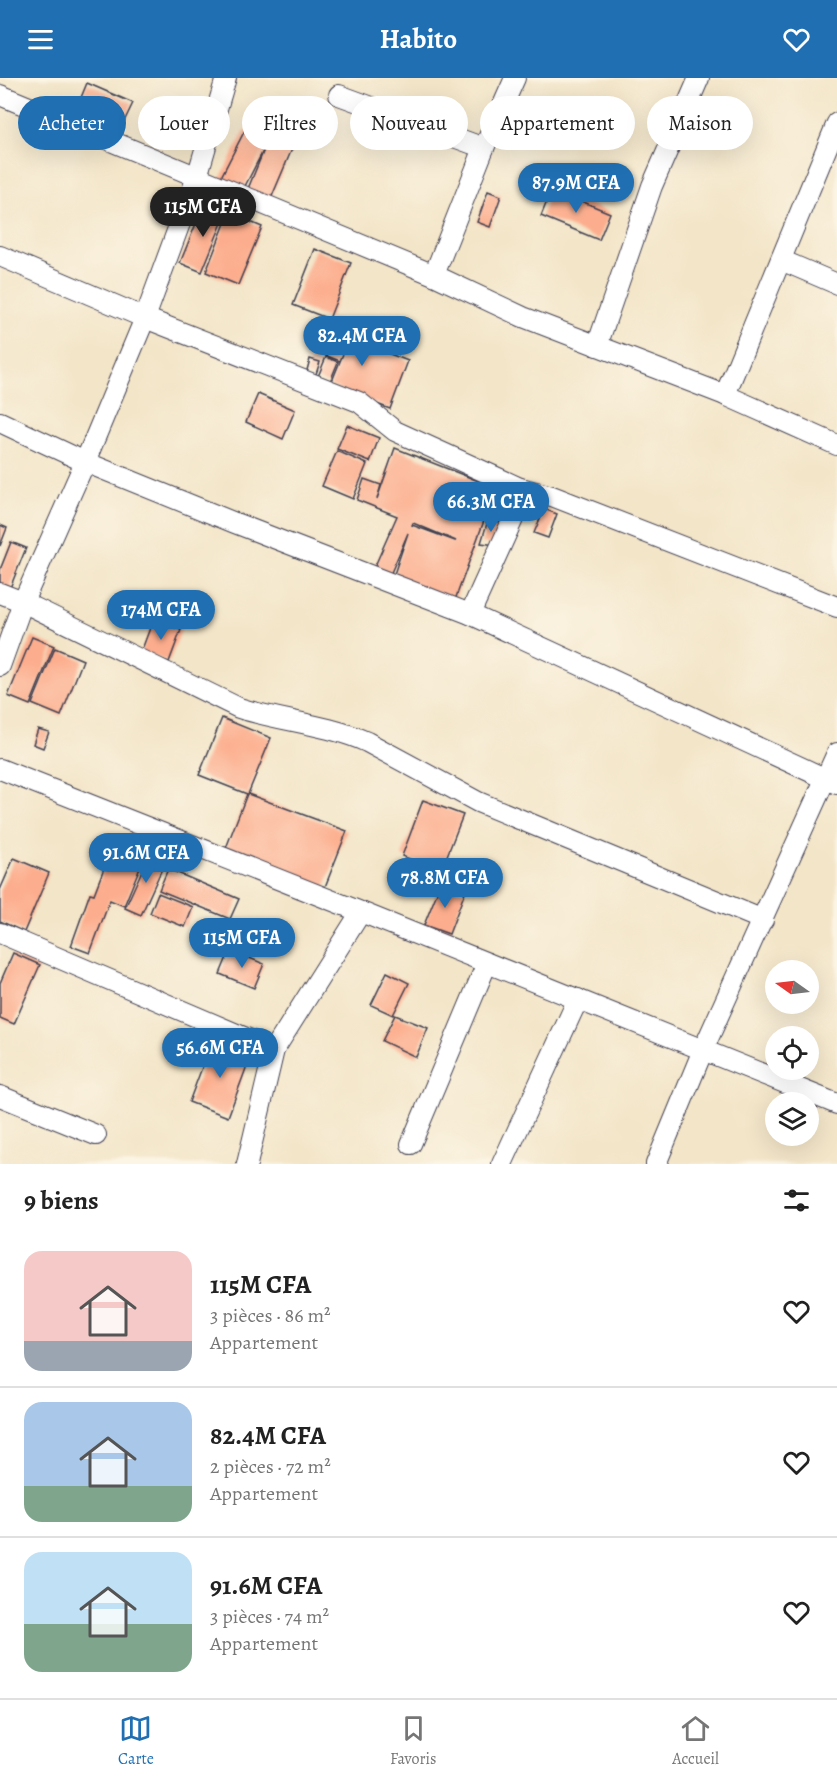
<!DOCTYPE html>
<html lang="fr">
<head>
<meta charset="utf-8">
<style>
	body { margin:0; font-family:Alegreya,serif; background:#f6f6f6; color:#222; height:100vh; display:flex; flex-direction:column; font-size:22px; white-space:nowrap }
	* { box-sizing:border-box; margin:0 }
	p { font-size:20px; color:#767676 }
	.icon { flex:none; width:33px; height:33px; fill:none; stroke:currentColor; stroke-width:2; stroke-linecap:round; stroke-linejoin:round }
	.map { position:relative; height:1086px; overflow:hidden }
	.details { display:flex; flex-direction:column; background:#fff; flex:1 }
	.details>* { flex:none }
	.banner { position:absolute; left:18px; top:18px; width:801px; height:54px; display:flex; gap:12px }
	.needle { width:39px; rotate:284deg }
	.fabs { position:absolute; left:765px; top:882px; display:grid; gap:12px }
	.fabs a { display:grid; place-items:center; width:54px; height:54px; border-radius:50%; background:#fff; box-shadow:0 6px 24px #0002; font-size:30px }
	.price { position:absolute; translate:-50% -51px; padding:0 14px; border-radius:21px; background:#1f6fb2; color:#fff; font-size:20px; line-height:39px; filter:drop-shadow(0 2px 3px #0008) }
	.price::after { content:''; position:absolute; left:50%; top:36px; width:18px; height:14px; margin-left:-9px; background:inherit; clip-path:polygon(0 0,100% 0,50% 100%) }
	.price.current { background:#222; color:#fff }
	ul { padding:0; list-style:none }
	li { display:flex; align-items:center; gap:18px; height:150px; padding:0 24px }
	li+li { border-top:2px solid #e0e0e0 }
	li span { display:grid; place-items:center; flex:none; width:168px; height:120px; border-radius:18px; color:#555 }
	li>.icon { margin-inline-start:auto }
	span .icon { width:72px; height:72px; fill:#fffc; stroke-width:1 }
	li b { font-size:26px }
	h2 { display:flex; justify-content:space-between; align-items:center; height:72px; padding:0 24px; font-size:26px }
	.tag { padding:0 21px; border-radius:27px; background:#fff; box-shadow:0 6px 24px #0002; font-size:21px; line-height:54px }
	.tag.current { background:#1f6fb2; color:#fff }
	header { display:flex; justify-content:space-between; align-items:center; height:78px; padding:0 24px; background:#1f6fb2; color:#fff; font-size:27px; font-weight:700 }
	.dock { display:flex; justify-content:space-around; align-items:center; height:84px; border-top:2px solid #e0e0e0; background:#fff; font-size:16px; color:#767676 }
	.dock a { display:grid; justify-items:center; gap:3px }
	.dock .current { color:#1f6fb2 }
	.map>svg:first-child { display:block }
	.building { fill:#fcad8d; fill-rule:evenodd }
	.lines { fill:none; stroke-linecap:round; stroke-linejoin:round }
	.minor-casing { stroke:#413f50; stroke-width:22 }
	.minor { stroke:#fff; stroke-width:20 }
</style>
</head>
<body>
<header><svg class="icon" aria-label="menu" viewBox="0 0 24 24"><path d="M4 6h16M4 12h16M4 18h16"/></svg>Habito<svg class="icon" aria-label="heart" viewBox="0 0 24 24"><path d="M12 20l-8-8c-3-5 5-10 8-4 3-6 11-1 8 4z"/></svg></header>
<div class="map">
<svg width="837" height="1086" viewBox="0 0 837 1086">
	<rect width="100%" height="100%" fill="#fcf5e5"/>
	<filter id="ink" filterUnits="userSpaceOnUse"><feTurbulence type="fractalNoise" baseFrequency=".0167" numOctaves="2"/><feDisplacementMap in="SourceGraphic" scale="12" xChannelSelector="R" yChannelSelector="G"/><feConvolveMatrix kernelMatrix="1 2 1 2 8 2 1 2 1" color-interpolation-filters="sRGB"/></filter>
	<filter id="wash" filterUnits="userSpaceOnUse"><feTurbulence type="fractalNoise" baseFrequency=".008" numOctaves="4" result="noise"/><feDisplacementMap in="SourceGraphic" scale="24" xChannelSelector="R" yChannelSelector="G"/><feGaussianBlur stdDeviation="1.35" result="paint"/><feColorMatrix in="noise" values="0 0 0 0 0 0 0 0 0 0 0 0 0 0 0 0 0 1.4 0 .05"/><feComposite in="paint" operator="in"/></filter>
	<g filter="url(#wash)">
		<rect width="100%" height="100%" fill="#f3e5c8"/>
		<g id="blocks">
			<g class="building">
				<path d="M87 5 133 25 119 54 96 44 94 49 73 39Z"/>
				<path d="M556 24 583 34 575 55 549 45Z"/>
				<path d="M245 52 292 71 270 123 247 113 266 67 243 112 220 101Z"/>
				<path d="M552 111 610 135 599 162 541 138Z"/>
				<path d="M488 113 501 118 490 149 477 144Z"/>
				<path d="M204 126 226 135 202 194 180 185Z"/>
				<path d="M229 135 262 149 238 207 206 194Z"/>
				<path d="M315 171 351 185 329 241 293 227Z"/>
				<path d="M332 241 353 248 348 260 408 283 390 331 330 308 343 276 340 283 317 274Z"/>
				<path d="M326 279 338 284 329 306 317 301Z"/>
				<path d="M310 281 320 284 315 299 306 296Z"/>
				<path d="M258 316 295 332 283 361 246 344Z"/>
				<path d="M347 347 379 360 370 384 337 371Z"/>
				<path d="M395 370 496 410 455 522 393 499 408 455 390 497 374 490 397 438 357 422 364 401 381 407 377 421ZM413 445 456 463H455L412 447Z"/>
				<path d="M337 373 367 386 353 421 322 408Z"/>
				<path d="M544 431 557 436 548 460 534 455Z"/>
				<path d="M488 442 501 444 496 467 481 465Z"/>
				<path d="M0 447 7 450 0 468Z"/>
				<path d="M11 464 26 470 8 515 0 512V492Z"/>
				<path d="M153 542 181 552 169 584 141 574Z"/>
				<path d="M32 559 54 568 30 627 8 618Z"/>
				<path d="M55 570 83 582 61 638 32 626Z"/>
				<path d="M222 640 271 660 248 716 347 753 323 814 226 770 247 716 199 697Z"/>
				<path d="M38 651 49 654 43 670 33 666Z"/>
				<path d="M423 722 463 737 441 793 402 778Z"/>
				<path d="M116 759 147 772 124 828 110 822 90 875 71 868 90 815 94 816Z"/>
				<path d="M150 775 166 782 141 837 125 830Z"/>
				<path d="M14 780 49 795 24 854 0 843V812Z"/>
				<path d="M168 791 239 821 230 841 159 812Z"/>
				<path d="M441 805 465 814 449 856 424 847Z"/>
				<path d="M158 815 193 829 185 849 150 835Z"/>
				<path d="M231 847 248 854 240 874 223 867Z"/>
				<path d="M230 872 264 886 254 910 220 896Z"/>
				<path d="M13 875 40 887 14 946 0 940V905Z"/>
				<path d="M387 894 409 905 393 937 371 927Z"/>
				<path d="M395 937 428 950 416 979 382 963Z"/>
				<path d="M212 963 251 977 228 1039 189 1024Z"/>
			</g>
		</g>
	</g>
	<g filter="url(#ink)">
		<use href="#blocks" fill-opacity="0" stroke="#413f50" stroke-width="1.5"/>
		<g class="lines">
			<defs>
				<g id="minor">
					<path d="M0 17 434 197 523 239 725 317 837 367"/>
					<path d="M339 17 484 70"/>
					<path d="M0 178 145 240 359 324 395 353 520 410 522 421 470 536"/>
					<path d="M781 182 837 206"/>
					<path d="M434 197 484 70 515 0"/>
					<path d="M597 268 652 108 699 0"/>
					<path d="M725 317 837 45"/>
					<path d="M0 344 85 384 235 445 470 536 837 706"/>
					<path d="M520 410 552 418 837 529"/>
					<path d="M0 515 23 524 239 630C281 643 326 646 367 664L478 724 763 842"/>
					<path d="M0 588 23 524 85 384 145 240 197 99 226 0"/>
					<path d="M0 691 361 834 837 1026"/>
					<path d="M0 855 274 972"/>
					<path d="M0 1018 96 1057"/>
					<path d="M411 1066 487 885"/>
					<path d="M247 1086 274 972 361 834"/>
					<path d="M502 1086 578 921"/>
					<path d="M656 1086 703 972 837 675"/>
				</g>
			</defs>
			<use href="#minor" class="minor-casing"/>
			<use href="#minor" class="minor"/>
		</g>
	</g>
</svg>
<div class="fabs">
<a><svg class="needle" viewBox="-14 -14 28 28"><path d="M0-13l5 13h-10z" fill="#e53935"/><path d="M0 13l5-13h-10z" fill="#767676"/></svg></a>
<a><svg class="icon" aria-label="locate" viewBox="0 0 24 24"><circle cx="12" cy="12" r="6"/><path d="M12 2v4M12 18v4M2 12h4M18 12h4"/></svg></a>
<a><svg class="icon" aria-label="layers" viewBox="0 0 24 24"><path d="M12 4l9 5-9 5-9-5zM3 14l9 5 9-5"/></svg></a>
</div>
<b class="price" style="left:576px;top:136px">87.9M CFA</b>
<b class="price current" style="left:203px;top:160px">115M CFA</b>
<b class="price" style="left:362px;top:289px">82.4M CFA</b>
<b class="price" style="left:491px;top:455px">66.3M CFA</b>
<b class="price" style="left:161px;top:563px">174M CFA</b>
<b class="price" style="left:146px;top:806px">91.6M CFA</b>
<b class="price" style="left:445px;top:831px">78.8M CFA</b>
<b class="price" style="left:242px;top:891px">115M CFA</b>
<b class="price" style="left:220px;top:1001px">56.6M CFA</b>
<div class="banner">
<a class="tag current">Acheter</a>
<a class="tag">Louer</a>
<a class="tag">Filtres</a>
<a class="tag">Nouveau</a>
<a class="tag">Appartement</a>
<a class="tag">Maison</a>
</div>
</div>
<section class="details">
<h2>9 biens<svg class="icon" aria-label="filters" viewBox="0 0 24 24"><path d="M4 7h16M4 17h16"/><circle cx="9" cy="7" r="2"/><circle cx="15" cy="17" r="2"/></svg></h2>
<ul>
<li><span style="background:linear-gradient(#f6c9c9 75%,#9aa5b1 0)"><svg class="icon" aria-label="home" viewBox="0 0 24 24"><path d="M3 11l9-7 9 7M6 9v11h12V9"/></svg></span><div><b>115M CFA</b><p>3 pièces · 86 m²</p><p>Appartement</p></div><svg class="icon" aria-label="heart" viewBox="0 0 24 24"><path d="M12 20l-8-8c-3-5 5-10 8-4 3-6 11-1 8 4z"/></svg></li>
<li><span style="background:linear-gradient(#a9c7e8 70%,#7fa58c 0)"><svg class="icon" aria-label="home" viewBox="0 0 24 24"><path d="M3 11l9-7 9 7M6 9v11h12V9"/></svg></span><div><b>82.4M CFA</b><p>2 pièces · 72 m²</p><p>Appartement</p></div><svg class="icon" aria-label="heart" viewBox="0 0 24 24"><path d="M12 20l-8-8c-3-5 5-10 8-4 3-6 11-1 8 4z"/></svg></li>
<li><span style="background:linear-gradient(#bfe0f5 60%,#7fa58c 0)"><svg class="icon" aria-label="home" viewBox="0 0 24 24"><path d="M3 11l9-7 9 7M6 9v11h12V9"/></svg></span><div><b>91.6M CFA</b><p>3 pièces · 74 m²</p><p>Appartement</p></div><svg class="icon" aria-label="heart" viewBox="0 0 24 24"><path d="M12 20l-8-8c-3-5 5-10 8-4 3-6 11-1 8 4z"/></svg></li>
</ul>
</section>
<nav class="dock">
<a class="current"><svg class="icon" aria-label="map" viewBox="0 0 24 24"><path d="M3 6l6-2 6 2 6-2v14l-6 2-6-2-6 2zM9 4v14M15 6v14"/></svg>Carte</a>
<a><svg class="icon" aria-label="saved" viewBox="0 0 24 24"><path d="M7 4h10v16l-5-4-5 4z"/></svg>Favoris</a>
<a><svg class="icon" aria-label="home" viewBox="0 0 24 24"><path d="M3 11l9-7 9 7M6 9v11h12V9"/></svg>Accueil</a>
</nav>
</body>
</html>
